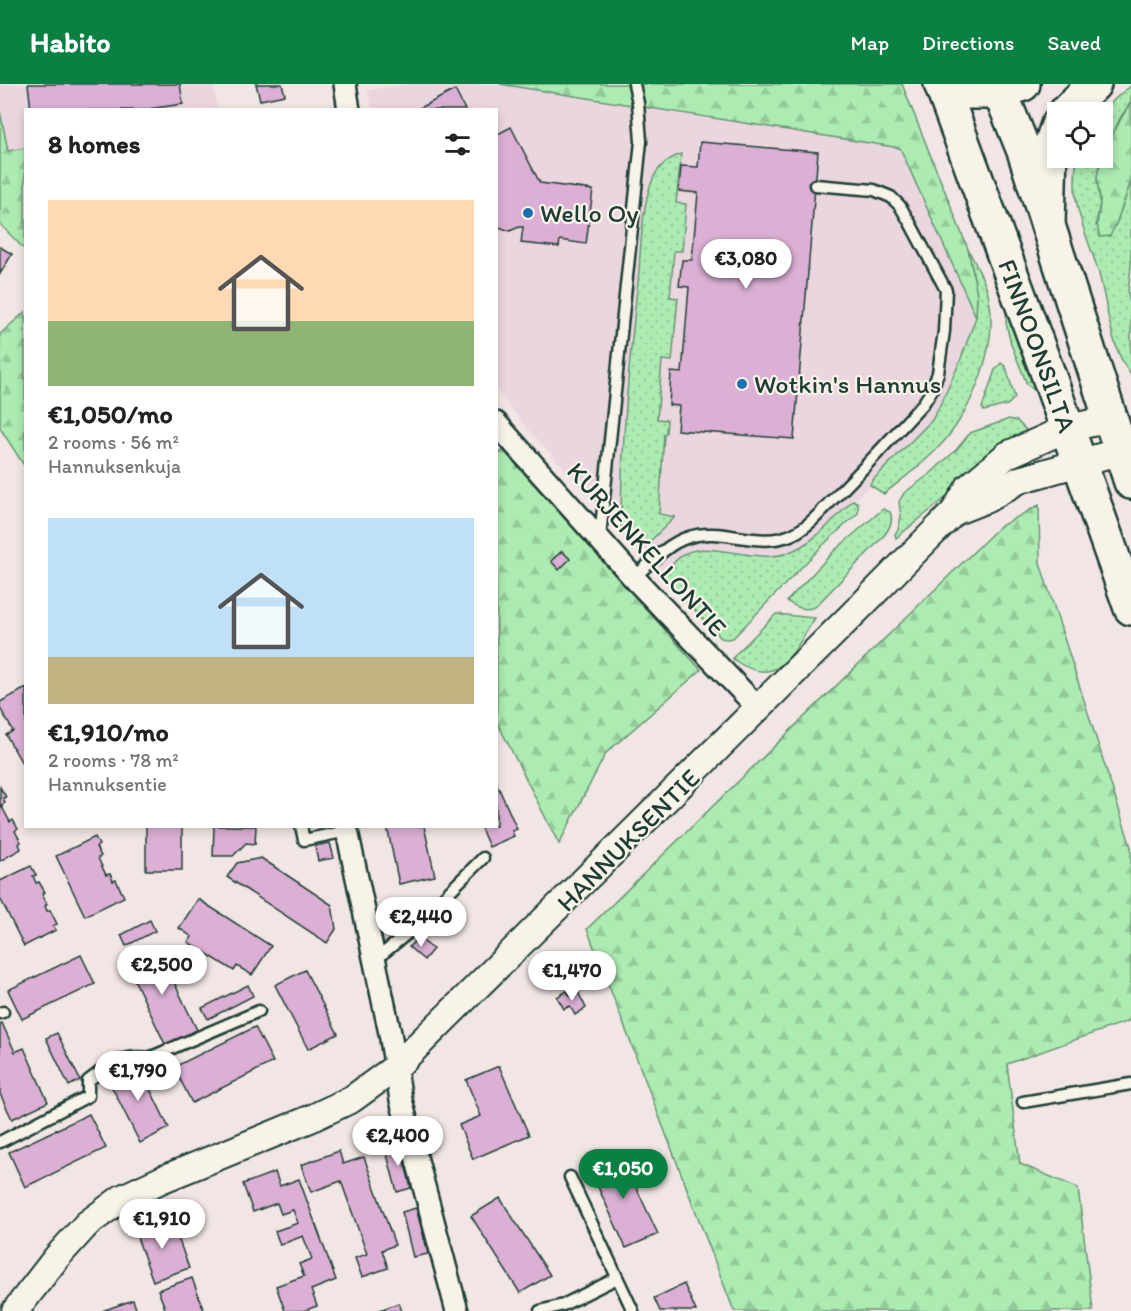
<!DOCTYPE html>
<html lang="en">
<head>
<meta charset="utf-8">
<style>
	body { margin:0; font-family:Itim,sans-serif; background:#f2f2f2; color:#222; height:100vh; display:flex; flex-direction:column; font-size:22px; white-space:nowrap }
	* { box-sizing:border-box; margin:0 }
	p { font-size:20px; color:#767676 }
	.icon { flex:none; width:33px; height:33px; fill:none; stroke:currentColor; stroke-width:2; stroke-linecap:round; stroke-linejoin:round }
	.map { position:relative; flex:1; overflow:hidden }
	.details { position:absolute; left:24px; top:24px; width:474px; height:720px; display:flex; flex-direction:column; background:#fff; border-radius:0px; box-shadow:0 3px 9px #0003 }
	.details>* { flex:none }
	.fabs { position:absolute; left:1047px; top:18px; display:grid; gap:12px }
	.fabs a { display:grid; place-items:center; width:66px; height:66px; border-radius:0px; background:#fff; box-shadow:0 3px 9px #0003; font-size:30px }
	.price { position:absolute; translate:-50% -51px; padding:0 14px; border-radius:21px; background:#fff; color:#222; font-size:20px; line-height:39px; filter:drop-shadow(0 2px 3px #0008) }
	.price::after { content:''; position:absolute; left:50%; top:36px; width:18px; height:14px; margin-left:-9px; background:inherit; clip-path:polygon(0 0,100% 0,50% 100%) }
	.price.active { background:#0b8043; color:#fff }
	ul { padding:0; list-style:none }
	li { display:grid; align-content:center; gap:12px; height:318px; padding:0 24px }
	li span { display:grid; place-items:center; height:186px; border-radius:0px; color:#555 }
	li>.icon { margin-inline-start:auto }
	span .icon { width:108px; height:108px; fill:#fffc; stroke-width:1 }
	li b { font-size:26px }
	h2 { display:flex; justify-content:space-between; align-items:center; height:72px; padding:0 24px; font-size:26px }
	header { display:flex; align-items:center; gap:36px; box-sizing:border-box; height:84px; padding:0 30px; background:#0b8043; color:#fff }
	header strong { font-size:28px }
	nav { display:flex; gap:33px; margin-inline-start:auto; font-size:21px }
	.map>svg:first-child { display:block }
	.built { fill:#ead6df }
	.grass { fill:url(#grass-dots); stroke:#669473; stroke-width:1.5 }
	.forest { fill:url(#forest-firs); stroke:#669473; stroke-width:1.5 }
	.building { fill:#dbb0d4; stroke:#1f3d34; stroke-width:1.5 }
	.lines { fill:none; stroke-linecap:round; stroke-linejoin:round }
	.service-casing { stroke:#1f3d34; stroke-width:15 }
	.minor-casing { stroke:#1f3d34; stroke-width:26 }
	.tertiary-casing { stroke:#1f3d34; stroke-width:30 }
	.primary-casing { stroke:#1f3d34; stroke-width:38 }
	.motorway-casing { stroke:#1f3d34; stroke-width:38 }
	.service { stroke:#f7f3e8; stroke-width:10 }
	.minor { stroke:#f7f3e8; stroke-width:21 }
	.tertiary { stroke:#f7f3e8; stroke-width:26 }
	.primary { stroke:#f7f3e8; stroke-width:33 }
	.motorway { stroke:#f7f3e8; stroke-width:33 }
	.poi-dot { fill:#1f6fb2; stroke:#f7f3e8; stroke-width:2 }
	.labels { text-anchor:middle; stroke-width:4.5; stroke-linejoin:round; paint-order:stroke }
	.poi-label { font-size:26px; fill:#1f3d34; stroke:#f7f3e8; text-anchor:start }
	.street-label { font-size:26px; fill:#1f3d34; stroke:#f7f3e8 }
</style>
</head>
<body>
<header>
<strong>Habito</strong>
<nav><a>Map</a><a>Directions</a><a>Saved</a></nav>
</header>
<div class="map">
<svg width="1131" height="1227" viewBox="0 0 1131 1227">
	<defs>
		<pattern id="grass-dots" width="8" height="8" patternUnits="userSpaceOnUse" patternTransform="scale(1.5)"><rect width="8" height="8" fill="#acebb2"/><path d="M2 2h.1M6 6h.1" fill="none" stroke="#94ca9a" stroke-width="1.8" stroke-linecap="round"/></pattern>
		<pattern id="forest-firs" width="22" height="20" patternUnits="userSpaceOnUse" patternTransform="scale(1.5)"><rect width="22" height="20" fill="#acebb2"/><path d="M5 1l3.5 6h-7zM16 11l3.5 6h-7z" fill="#94ca9a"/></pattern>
	</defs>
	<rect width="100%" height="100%" fill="#f1e6e4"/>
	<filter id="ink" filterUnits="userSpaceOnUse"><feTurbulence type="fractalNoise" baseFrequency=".0167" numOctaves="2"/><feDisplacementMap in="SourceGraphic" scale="12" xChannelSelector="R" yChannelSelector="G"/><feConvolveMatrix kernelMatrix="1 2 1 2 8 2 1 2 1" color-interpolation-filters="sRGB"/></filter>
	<g filter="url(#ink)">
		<g class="built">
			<path d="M0 0H213L218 25 26 26 25 64 8 68 0 27Z"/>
			<path d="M407 0H500L900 64 976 233 942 317 928 342 726 548 639 467 528 345 497 307 496 26 372 25 368 6Z"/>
		</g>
		<g class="grass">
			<path d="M1131 2V18L1120 34 1099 81 1097 95 1100 117 1096 142 1116 140 1131 97V182L1128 208 1131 227V291C1110 264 1108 223 1099 190 1092 165 1080 141 1076 115 1074 101 1075 87 1077 74H1102V28L1119 11Z"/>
			<path d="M681 70 676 119 686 120 682 167H674L670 213 678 214 672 277 662 276 657 335 667 336 666 349 664 350 659 430 675 433 641 466 621 443C621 361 629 279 638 197 641 168 641 124 652 97 657 84 667 75 681 70Z"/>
			<path d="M968 165C974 177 981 190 986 203 1003 254 973 329 937 365 921 382 902 395 884 410L870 401 871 398 932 336 942 317 960 277 976 233 977 210Z"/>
			<path d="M1007 217 1039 306H1034L1027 300 1011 260 1006 239Z"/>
			<path d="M1001 279 1006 283 1015 314 1007 321 984 327 982 324 995 286Z"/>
			<path d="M1009 335 1017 337 1026 346 979 383 948 412 896 454 895 450 898 446 901 432 899 418 904 409 930 390 957 365 970 349Z"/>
			<path d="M853 416 858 419V429L823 461 733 554 727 555 721 554 664 493V489C670 483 676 475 684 470 709 456 755 479 784 470 813 461 833 436 853 416Z"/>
			<path d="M883 425 890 428C895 438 887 448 881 455L815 523C805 527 794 523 787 517L834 467Z"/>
			<path d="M776 530 815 534C793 568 778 608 733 575L735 571Z"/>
		</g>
		<g class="forest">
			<path d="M500 0H902L968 165 977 210 976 233 900 64Z"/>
			<path d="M1131 18V97L1116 140 1110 152 1100 153C1094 137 1100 133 1100 117 1100 109 1097 102 1097 94 1098 77 1121 33 1131 18Z"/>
			<path d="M0 27 8 67 25 64V166L0 140Z"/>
			<path d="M25 228V383L0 344V250Z"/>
			<path d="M503 366 701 586 606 669 559 760 497 638 496 374Z"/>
			<path d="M1039 421 1040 479 1131 763V936L1007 980 1020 1080 1078 1104 1093 1227H734L587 845 999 443Z"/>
		</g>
		<g class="building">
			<path d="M28 0H180L183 20 141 26H31Z"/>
			<path d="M256 0H282L285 11 260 16Z"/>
			<path d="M455 6 465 26H416Z"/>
			<path d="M511 43 540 99 593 106 586 160 560 156 559 163 521 159 523 143H519L510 147 496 142V51Z"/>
			<path d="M700 58 818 68 794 355 677 346 679 322 669 321 671 288 682 289 689 203 679 202 682 176H692L698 109 679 107 681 82 698 83Z"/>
			<path d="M0 163 12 170 0 190Z"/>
			<path d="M562 467 570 475 559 486 551 477Z"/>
			<path d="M26 604V686L6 651 13 647 0 624V618Z"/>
			<path d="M496 698 517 745 512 747 514 752 489 763 480 742H496Z"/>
			<path d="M0 703 6 713 3 714 5 719 1 721 10 738 13 736 18 745 15 747 21 758 19 760 21 765 0 777Z"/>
			<rect x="146" y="742" width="36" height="44"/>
			<path d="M214 742H256L255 760 246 759 233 772H213Z"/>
			<path d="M387 742H424L435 792 399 800Z"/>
			<path d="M95 753 99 761 96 763 101 772 98 774 106 791 110 790 113 797 116 796 124 813 85 832 56 772Z"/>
			<path d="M330 759 334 774 318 777 315 762Z"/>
			<path d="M261 774 332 821 336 845 327 859 227 793 237 779Z"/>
			<path d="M31 782 36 791 33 792 36 799 39 798 45 808 42 810 47 820 45 822 47 827 50 826 57 840 53 842 56 846 24 862 0 814V797Z"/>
			<path d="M198 815 271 862 252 891 237 882 234 887 188 858 192 853 179 844Z"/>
			<path d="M150 836 155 847 126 862 121 851Z"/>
			<path d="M418 853 433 865 424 876 409 863Z"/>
			<path d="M157 863 197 946 166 962 126 878Z"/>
			<path d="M81 871 95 900 22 935 8 906Z"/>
			<path d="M305 886 338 950 308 965 275 901Z"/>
			<path d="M248 901 253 912 208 935 202 924Z"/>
			<path d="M567 907 570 912 578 908 586 924 575 931 570 922 564 925 557 913Z"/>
			<path d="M2 939 15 968 24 964 48 1018 12 1035 0 1010V940Z"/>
			<path d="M255 943 273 978 192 1019 174 983Z"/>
			<path d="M57 949 80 996 69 1002 46 954Z"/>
			<path d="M137 978 169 1044 140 1059 107 993Z"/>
			<path d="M499 982 529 1051 473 1075 459 1041 481 1032 466 996Z"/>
			<path d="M89 1030 106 1064 25 1103 9 1068Z"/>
			<path d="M400 1059 411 1104 397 1108 385 1063Z"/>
			<path d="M339 1067 343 1080 364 1073 395 1161 382 1166 388 1184 362 1193 355 1174 367 1170 341 1097 311 1108 301 1081Z"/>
			<path d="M619 1067 658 1150 626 1164 588 1081Z"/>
			<path d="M275 1088 280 1102 299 1095 336 1196 311 1206 317 1222 303 1227H285L276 1202 304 1192 299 1180 312 1175 303 1152 280 1161 275 1147 298 1139 293 1126 281 1130 277 1119 253 1128 243 1100Z"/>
			<path d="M500 1114 550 1191 520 1209 471 1132Z"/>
			<path d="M416 1124 428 1170 413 1173 402 1128Z"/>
			<path d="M171 1134 189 1184 153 1197 135 1148Z"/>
			<path d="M192 1194 204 1227H166L158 1206Z"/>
			<path d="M684 1200 696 1227H660L654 1214Z"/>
			<path d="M133 1216 137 1227H102Z"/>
			<path d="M399 1219 402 1227H377Z"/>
		</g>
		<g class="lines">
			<defs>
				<g id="service">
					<path d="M600 453 641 57 638 19 634 0"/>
					<path d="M634 494C650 479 668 459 689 453 723 442 759 466 793 450 808 443 820 429 831 417 863 386 892 353 923 320L932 306 938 289 944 247 946 206 909 137 900 122 891 113 874 106 815 101"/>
					<path d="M301 742 304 756 347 747"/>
					<path d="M375 876 408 849 483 774"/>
					<path d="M0 929 3 928"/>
					<path d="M1023 1018 1131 1000"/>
					<path d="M0 1058 88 1012V997C109 981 121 970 149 974L259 927"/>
					<path d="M570 1093 633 1227"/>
					<path d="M540 1227 563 1221 617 1194"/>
				</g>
				<g id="minor">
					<path d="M345 0 349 26"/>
					<path d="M496 339 634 494 759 625"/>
					<path d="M346 742 390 949 401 1016 457 1227"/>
				</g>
				<g id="tertiary">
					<path d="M954 428 987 415 1019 396 1121 367"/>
					<path d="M15 1227 57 1173 87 1140 122 1114 163 1095 310 1035 352 1015 396 983 862 521 954 428 969 403 1007 371 1068 344 1111 335"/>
				</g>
				<g id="primary">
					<path id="s1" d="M941 0 1047 287 1131 524"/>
					<path d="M997 0 1024 67 1131 398"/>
				</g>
				<g id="motorway">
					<path d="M945 8H1000L1023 0"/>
					<path d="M1066 28 1094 0"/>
					<path d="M1048 141 1050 64 1058 41"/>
				</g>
			</defs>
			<use href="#service" class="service-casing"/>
			<use href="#minor" class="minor-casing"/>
			<use href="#tertiary" class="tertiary-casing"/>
			<use href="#primary" class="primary-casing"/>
			<use href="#motorway" class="motorway-casing"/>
			<use href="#service" class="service"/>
			<use href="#minor" class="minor"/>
			<use href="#tertiary" class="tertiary"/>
			<use href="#primary" class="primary"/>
			<use href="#motorway" class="motorway"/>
		</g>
	</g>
	<g class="poi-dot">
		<circle cx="528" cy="129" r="6"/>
		<circle cx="742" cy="300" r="6"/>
	</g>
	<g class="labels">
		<g class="poi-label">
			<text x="540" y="138">Wello Oy</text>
			<text x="754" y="309">Wotkin's Hannus</text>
		</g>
		<g class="street-label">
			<text dy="9" stroke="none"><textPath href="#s1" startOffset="279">FINNOONSILTA</textPath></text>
			<text transform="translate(647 465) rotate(48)" y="9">KURJENKELLONTIE</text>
			<text transform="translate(628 756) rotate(-45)" y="9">HANNUKSENTIE</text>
		</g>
	</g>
</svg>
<div class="fabs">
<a><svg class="icon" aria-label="locate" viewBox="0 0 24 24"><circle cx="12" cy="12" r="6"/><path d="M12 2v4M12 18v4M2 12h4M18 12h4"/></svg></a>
</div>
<b class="price" style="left:746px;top:206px">€3,080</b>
<b class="price" style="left:421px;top:864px">€2,440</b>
<b class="price" style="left:162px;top:912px">€2,500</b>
<b class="price" style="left:572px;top:918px">€1,470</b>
<b class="price" style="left:138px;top:1018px">€1,790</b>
<b class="price" style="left:398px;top:1083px">€2,400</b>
<b class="price active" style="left:623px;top:1116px">€1,050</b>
<b class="price" style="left:162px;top:1166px">€1,910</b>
<section class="details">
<h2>8 homes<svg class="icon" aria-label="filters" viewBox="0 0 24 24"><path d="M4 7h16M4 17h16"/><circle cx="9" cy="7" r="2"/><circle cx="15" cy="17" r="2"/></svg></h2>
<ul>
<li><span style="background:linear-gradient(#ffd9b3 65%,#8fb573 0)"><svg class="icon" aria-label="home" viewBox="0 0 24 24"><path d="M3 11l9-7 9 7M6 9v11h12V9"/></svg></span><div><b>€1,050/mo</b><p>2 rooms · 56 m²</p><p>Hannuksenkuja</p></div></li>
<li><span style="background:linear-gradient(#bfe0f5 75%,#c2b280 0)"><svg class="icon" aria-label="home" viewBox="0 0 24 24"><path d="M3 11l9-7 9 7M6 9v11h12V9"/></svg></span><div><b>€1,910/mo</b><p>2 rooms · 78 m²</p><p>Hannuksentie</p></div></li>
</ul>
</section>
</div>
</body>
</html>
